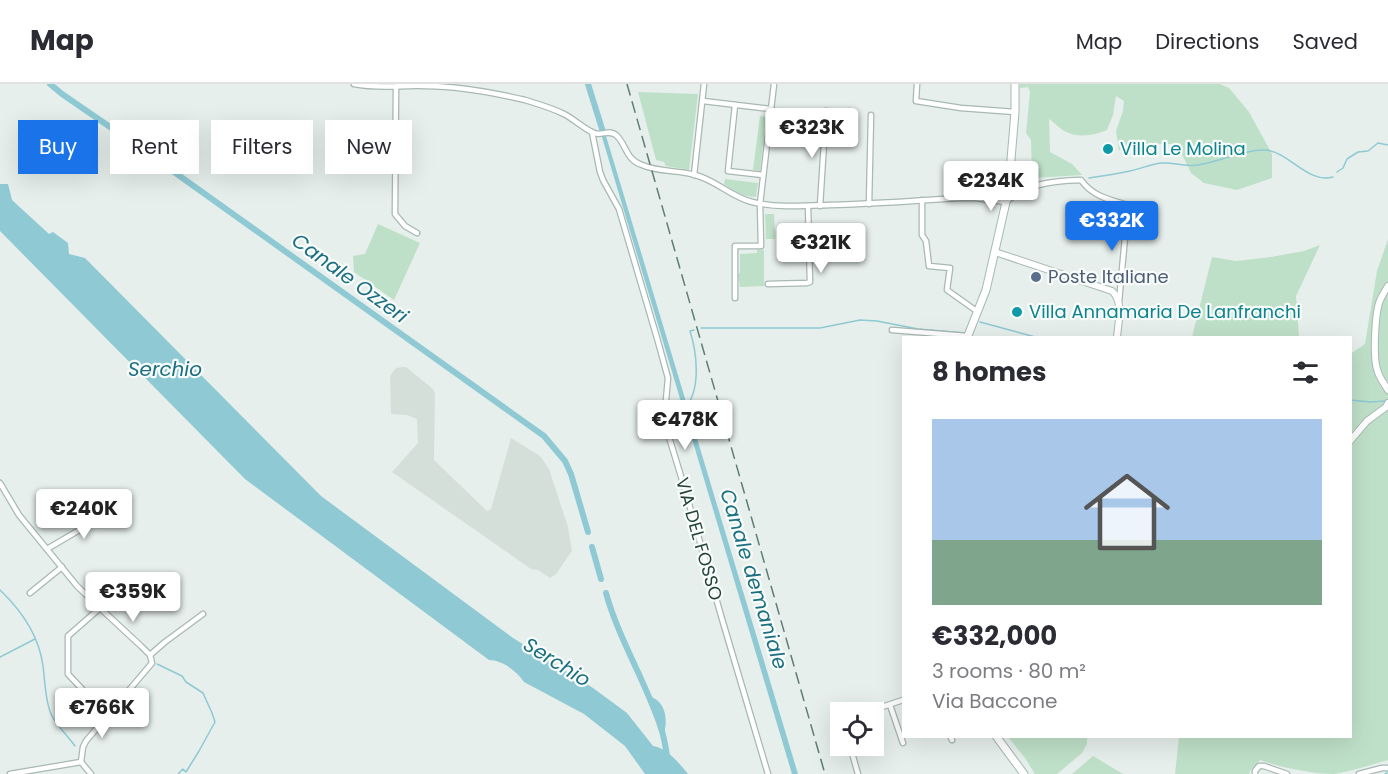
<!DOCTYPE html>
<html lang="en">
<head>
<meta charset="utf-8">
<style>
	body { margin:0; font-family:Poppins,sans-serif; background:#f7f7f7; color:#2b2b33; height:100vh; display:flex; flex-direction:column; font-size:22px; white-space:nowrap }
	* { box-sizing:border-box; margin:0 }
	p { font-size:20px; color:#7c7c81 }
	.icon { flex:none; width:33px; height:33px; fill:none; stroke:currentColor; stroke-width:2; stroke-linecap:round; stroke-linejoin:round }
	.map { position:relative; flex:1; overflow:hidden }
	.side { position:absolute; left:902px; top:252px; width:450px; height:402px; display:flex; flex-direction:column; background:#fff; border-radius:0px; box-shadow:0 6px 24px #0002 }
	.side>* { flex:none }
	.hud { position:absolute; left:18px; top:36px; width:570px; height:54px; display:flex; gap:12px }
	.tools { position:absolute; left:830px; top:618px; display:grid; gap:12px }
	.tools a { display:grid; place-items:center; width:54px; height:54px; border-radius:0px; background:#fff; box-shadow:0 6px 24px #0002; font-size:30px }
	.price { position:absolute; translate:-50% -51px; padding:0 14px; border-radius:6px; background:#fff; color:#222; font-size:20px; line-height:39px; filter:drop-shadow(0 2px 3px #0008) }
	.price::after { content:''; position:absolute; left:50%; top:36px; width:18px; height:14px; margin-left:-9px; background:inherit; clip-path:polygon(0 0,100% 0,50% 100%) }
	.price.active { background:#1a73e8; color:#fff }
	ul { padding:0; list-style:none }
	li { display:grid; align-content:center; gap:12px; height:318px; padding:0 30px }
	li+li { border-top:2px solid #e1e1e2 }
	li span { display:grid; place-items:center; height:186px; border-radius:0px; color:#555 }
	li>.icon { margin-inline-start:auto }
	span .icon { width:108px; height:108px; fill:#fffc; stroke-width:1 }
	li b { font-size:26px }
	h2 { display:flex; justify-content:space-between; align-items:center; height:72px; padding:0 30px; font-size:26px }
	.chip { padding:0 21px; border-radius:0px; background:#fff; box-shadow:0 6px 24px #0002; font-size:21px; line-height:54px }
	.chip.active { background:#1a73e8; color:#fff }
	header { display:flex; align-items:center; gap:36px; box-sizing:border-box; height:84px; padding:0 30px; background:#fff; border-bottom:2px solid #e1e1e2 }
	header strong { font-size:28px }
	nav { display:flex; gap:33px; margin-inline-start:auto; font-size:21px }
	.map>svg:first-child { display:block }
	.built { fill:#d4dfda }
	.green { fill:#bfe0c8 }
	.water { fill:#8ec9d4 }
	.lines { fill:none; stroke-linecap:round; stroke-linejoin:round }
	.stream { stroke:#8ec9d4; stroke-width:1.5 }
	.canal { stroke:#8ec9d4; stroke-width:6 }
	.minor-casing { stroke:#a8b8b2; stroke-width:7 }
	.tertiary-casing { stroke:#a8b8b2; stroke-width:8 }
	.secondary-casing { stroke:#a4bbb3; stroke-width:9 }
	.minor { stroke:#fff; stroke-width:4.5 }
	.tertiary { stroke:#fff; stroke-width:6 }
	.secondary { stroke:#fff; stroke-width:7 }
	.rail { stroke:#5f7d75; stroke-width:1.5; stroke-dasharray:12 6; stroke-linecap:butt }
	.culture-dot { fill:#0f9aa8; stroke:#f7fbf9; stroke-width:2 }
	.service-dot { fill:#5c6f8a; stroke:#f7fbf9; stroke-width:2 }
	.labels { text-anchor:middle; stroke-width:4.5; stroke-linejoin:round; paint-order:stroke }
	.culture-label { font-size:18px; fill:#0d838f; stroke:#f7fbf9; text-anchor:start }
	.service-label { font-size:18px; fill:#4e5e75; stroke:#f7fbf9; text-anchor:start }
	.street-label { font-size:18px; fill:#24423a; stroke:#f7fbf9 }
	.water-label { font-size:20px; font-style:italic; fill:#1c6f80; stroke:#f7fbf9 }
</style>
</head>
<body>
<header>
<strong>Map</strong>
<nav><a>Map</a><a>Directions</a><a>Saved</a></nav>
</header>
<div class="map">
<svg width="1388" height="690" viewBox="0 0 1388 690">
	<rect width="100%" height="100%" fill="#e6efeb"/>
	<path class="built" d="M403 283H406L433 305 435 310 434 376 487 427 491 425 511 354 540 372 549 385 568 443 572 467 556 490 550 494 538 486 531 485 392 388 418 359 417 335 407 331 391 330 390 292 396 284Z"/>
	<g class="green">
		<path d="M1020 0H1220L1229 4 1249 28 1272 70V94L1237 106 1204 99 1191 89 1177 60H1161L1119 66 1116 47 1123 27 1124 17 1116 12 1113 31 1107 46C1093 52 1078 54 1064 47 1059 44 1054 38 1049 35L1050 68 1072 80 1082 91 1032 94 1031 56 1026 49 1030 8 1028 3 1020 4Z"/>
		<path d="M638 8 698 10 689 86 666 82 664 78 656 76Z"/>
		<path d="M760 32 766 33 760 87 753 86Z"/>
		<path d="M725 95 758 99 756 113C745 114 733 106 724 100Z"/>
		<path d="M765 130H774L775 155H766Z"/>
		<path d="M378 140 420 159 394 216 354 188 353 172 365 170Z"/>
		<path d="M1388 155V676C1370 681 1352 687 1334 690 1313 690 1280 683 1260 676L1250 687 1249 690H1175L1179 653 1350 652V270L1365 260 1377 187Z"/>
		<path d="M1320 161 1296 212 1299 253H1192L1212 173 1236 177 1271 173 1304 167Z"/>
		<path d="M757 165 764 166V202L740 203 738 190 740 189V170L757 169Z"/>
		<path d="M1008 653H1087V660L1082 669 1057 690H1035L1025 674Z"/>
		<path d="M1093 672 1123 690H1072Z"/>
	</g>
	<g class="water">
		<path d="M603 42 798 690H792L599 43Z"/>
		<path d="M0 100H8L12 116 49 150 53 148 68 159 69 170 85 174 321 412 513 554 593 604 627 629 653 662C667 664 679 679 688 690H645L625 662 584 630 524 598C517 587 502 576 489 576L245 395 0 147Z"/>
	</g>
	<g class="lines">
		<g class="stream">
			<path d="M1337 88 1343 84 1347 75 1358 68 1368 67 1378 59 1388 61"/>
			<path d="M1089 94C1103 92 1117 90 1130 87 1140 85 1151 80 1161 79 1174 78 1186 83 1198 81 1219 78 1245 65 1266 66 1289 68 1308 100 1333 93"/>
			<path d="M980 238 1039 254"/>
			<path d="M701 244H820L860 236 877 237 918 245 965 249"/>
			<path d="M1350 316 1370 318 1385 317"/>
			<path d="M686 323C701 304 697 269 690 247L694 246"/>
			<path d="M0 506C22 527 39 551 43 582 45 596 45 619 52 632 58 643 68 652 75 662"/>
			<path d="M0 573 35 555"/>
			<path d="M157 580 182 592 186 598 203 609 212 629 215 638 199 667 186 688 183 685 178 690"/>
			<path d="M1385 690 1388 688"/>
		</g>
		<g class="canal">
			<path d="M50 0 62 10 132 58 544 352 565 377 571 390 588 448"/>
			<path d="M588 0 603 48"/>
			<path d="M592 463 601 495"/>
			<path d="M606 509C619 556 646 598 661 644 666 658 667 675 670 690"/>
			<path d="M651 616C662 621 664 634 662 645"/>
		</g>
		<defs>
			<g id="minor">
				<path d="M354 0C378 5 402 1 426 2 458 2 495 9 525 16 538 20 552 24 564 30 574 35 584 45 594 49 602 52 609 45 616 51 627 61 625 75 642 81 658 88 678 86 695 91 716 96 731 113 752 118 777 124 804 122 829 121 873 120 916 117 960 114H975L1006 118C1028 99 1053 97 1081 96 1092 112 1110 116 1128 121L1119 218"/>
				<path d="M917 0 916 17 961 24 1015 28"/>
				<path d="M396 3 395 130 405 142 417 149"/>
				<path d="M703 17 771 25"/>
				<path d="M735 21 728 87 763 91"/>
				<path d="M592 48 600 88 603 96 619 125 657 254 668 294 665 327 669 353 683 399 722 535 768 690"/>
				<path d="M694 91 704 0"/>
				<path d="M922 116V151L926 157 929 182 950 184 947 206 978 228"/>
				<path d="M869 120 871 31"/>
				<path d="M820 122 826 27"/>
				<path d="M768 200 807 199 810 198 808 122"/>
				<path d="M735 214V162H761L760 120 774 0"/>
				<path d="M892 246 967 252"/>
				<path d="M0 399 19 431 77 502 100 524 141 562 150 571 152 579 86 657 83 663 81 678"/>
				<path d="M47 465 110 428"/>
				<path d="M30 509 62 483"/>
				<path d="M150 571 165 558 203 530"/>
				<path d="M82 605 68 590V552L100 524"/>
				<path d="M890 621 903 659"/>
				<path d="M867 628 903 616"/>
				<path d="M950 652 952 656"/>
				<path d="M850 662 858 690"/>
				<path d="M81 678 91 690"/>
				<path d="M10 690 81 678"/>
				<path d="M1255 690V687L1259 682H1264L1287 690"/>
				<path d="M1359 690 1382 684H1388"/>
			</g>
			<g id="tertiary">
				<path d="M995 168 1112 207C1124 218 1118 238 1117 254"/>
				<path d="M1388 202C1385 207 1381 213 1379 219 1375 232 1373 273 1377 285 1379 294 1384 299 1388 306"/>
				<path d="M1350 357 1367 337 1386 323 1388 319"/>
			</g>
			<g id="secondary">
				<path d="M967 254 986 206 1006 118 1010 87 1015 28V0"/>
				<path d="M996 652 1024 690"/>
			</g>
		</defs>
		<use href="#minor" class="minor-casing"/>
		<use href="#tertiary" class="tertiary-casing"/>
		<use href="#secondary" class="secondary-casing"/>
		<use href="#minor" class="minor"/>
		<use href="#tertiary" class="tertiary"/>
		<use href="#secondary" class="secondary"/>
		<path class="rail" d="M627 0 825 690"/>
	</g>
	<g class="culture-dot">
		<circle cx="1108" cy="65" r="6"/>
		<circle cx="1017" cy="228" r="6"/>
	</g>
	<circle class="service-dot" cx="1036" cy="193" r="6"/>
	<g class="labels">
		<g class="culture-label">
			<text x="1120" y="71">Villa Le Molina</text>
			<text x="1029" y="234">Villa Annamaria De Lanfranchi</text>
		</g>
		<g class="service-label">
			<text x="1048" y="199">Poste Italiane</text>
		</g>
		<g class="street-label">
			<text transform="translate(699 455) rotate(74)" y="6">VIA DEL FOSSO</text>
		</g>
		<g class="water-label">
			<text transform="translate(350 194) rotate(36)" y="7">Canale Ozzeri</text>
			<text x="165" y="292">Serchio</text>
			<text transform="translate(754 495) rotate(73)" y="7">Canale demaniale</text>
			<text transform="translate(557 578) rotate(32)" y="7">Serchio</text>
		</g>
	</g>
</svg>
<div class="tools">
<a><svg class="icon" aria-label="locate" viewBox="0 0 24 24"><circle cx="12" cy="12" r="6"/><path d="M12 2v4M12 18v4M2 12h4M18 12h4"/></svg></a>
</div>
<b class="price" style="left:812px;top:75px">€323K</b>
<b class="price" style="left:991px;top:128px">€234K</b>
<b class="price active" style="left:1112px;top:168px">€332K</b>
<b class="price" style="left:821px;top:190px">€321K</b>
<b class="price" style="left:685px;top:367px">€478K</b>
<b class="price" style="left:84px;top:456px">€240K</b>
<b class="price" style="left:133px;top:539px">€359K</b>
<b class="price" style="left:102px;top:655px">€766K</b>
<div class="hud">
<a class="chip active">Buy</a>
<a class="chip">Rent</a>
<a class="chip">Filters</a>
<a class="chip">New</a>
</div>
<section class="side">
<h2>8 homes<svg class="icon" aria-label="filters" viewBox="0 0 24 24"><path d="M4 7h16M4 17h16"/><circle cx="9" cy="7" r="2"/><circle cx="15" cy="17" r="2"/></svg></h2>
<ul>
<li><span style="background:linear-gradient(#a9c7e8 65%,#7fa58c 0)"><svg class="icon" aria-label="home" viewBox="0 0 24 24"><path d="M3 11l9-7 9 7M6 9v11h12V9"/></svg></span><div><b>€332,000</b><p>3 rooms · 80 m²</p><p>Via Baccone</p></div></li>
</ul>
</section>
</div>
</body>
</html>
